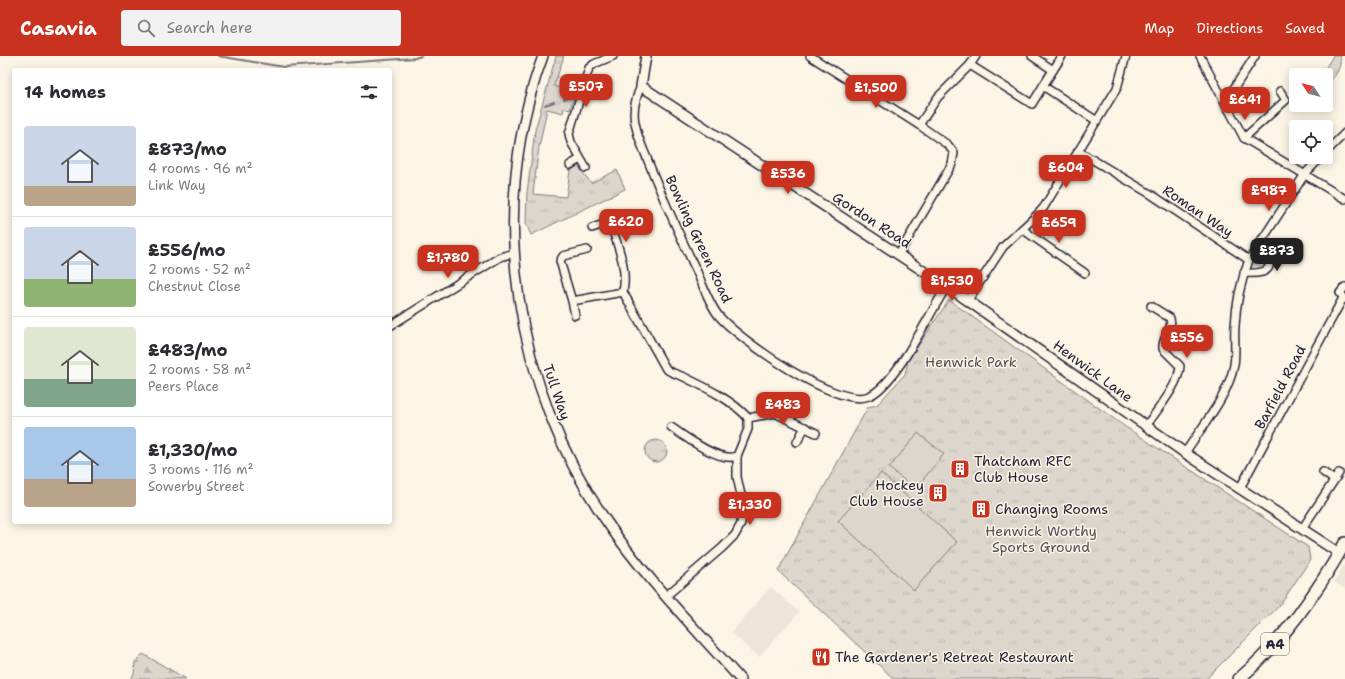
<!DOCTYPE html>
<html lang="en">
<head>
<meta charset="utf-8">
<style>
	body { margin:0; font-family:"Shantell Sans",sans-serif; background:#f2f2f3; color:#2b2b33; height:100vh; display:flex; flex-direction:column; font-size:15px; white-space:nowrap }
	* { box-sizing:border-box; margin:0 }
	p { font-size:13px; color:#7c7c81 }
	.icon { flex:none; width:22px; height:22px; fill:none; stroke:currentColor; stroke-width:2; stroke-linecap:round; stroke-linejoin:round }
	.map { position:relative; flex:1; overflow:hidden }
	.panel { position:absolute; left:12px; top:12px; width:380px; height:456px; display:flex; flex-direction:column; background:#fff; border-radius:4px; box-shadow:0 2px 10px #0003 }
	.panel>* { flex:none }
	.needle { width:26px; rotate:306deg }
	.tools { position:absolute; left:1289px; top:12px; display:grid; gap:8px }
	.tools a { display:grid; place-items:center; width:44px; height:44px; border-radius:4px; background:#fff; box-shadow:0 2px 10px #0003; font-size:20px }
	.price { position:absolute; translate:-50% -34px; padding:0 9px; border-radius:8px; background:#c8321e; color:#fff; font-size:13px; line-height:26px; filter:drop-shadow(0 1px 2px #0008) }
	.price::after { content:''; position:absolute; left:50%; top:24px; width:12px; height:9px; margin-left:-6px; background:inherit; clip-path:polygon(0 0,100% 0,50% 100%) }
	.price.current { background:#222; color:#fff }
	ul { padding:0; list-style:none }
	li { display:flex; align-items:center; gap:12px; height:100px; padding:0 12px }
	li+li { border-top:1px solid #e1e1e2 }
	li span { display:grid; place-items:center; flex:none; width:112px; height:80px; border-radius:4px; color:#555 }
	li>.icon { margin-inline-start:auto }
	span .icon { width:48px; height:48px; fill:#fffc; stroke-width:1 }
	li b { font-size:17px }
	h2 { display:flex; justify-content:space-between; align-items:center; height:48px; padding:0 12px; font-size:17px }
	header { display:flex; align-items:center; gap:24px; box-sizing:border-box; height:56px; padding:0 20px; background:#c8321e; color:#fff }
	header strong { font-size:19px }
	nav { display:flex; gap:22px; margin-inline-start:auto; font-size:14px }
	.search { width:280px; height:36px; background:#f2f2f3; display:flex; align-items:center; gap:10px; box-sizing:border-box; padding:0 14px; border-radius:4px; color:#7c7c81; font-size:15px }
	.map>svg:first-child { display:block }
	.built { fill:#ece5d8 }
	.grass { fill:url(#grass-tufts); stroke:#7f7c84 }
	.forest { fill:url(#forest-firs); stroke:#7f7c84 }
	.pitch { fill:#dcd6cc; stroke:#7f7c84 }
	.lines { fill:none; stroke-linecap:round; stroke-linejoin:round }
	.stream { stroke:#78757e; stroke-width:2 }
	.minor-casing { stroke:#22223b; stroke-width:10 }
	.tertiary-casing { stroke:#22223b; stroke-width:12 }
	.primary-casing { stroke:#22223b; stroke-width:14 }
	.minor { stroke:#fcf5e5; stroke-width:7 }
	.tertiary { stroke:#fcf5e5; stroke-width:9 }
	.primary { stroke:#fcf5e5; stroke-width:11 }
	.labels { text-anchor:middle; stroke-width:3; stroke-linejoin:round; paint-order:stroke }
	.shield { fill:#fcf5e5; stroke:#63616e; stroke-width:1 }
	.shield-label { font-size:13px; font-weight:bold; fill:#22223b }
	.street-label { font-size:14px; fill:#22223b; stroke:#fcf5e5 }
	.park-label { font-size:14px; fill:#504f5f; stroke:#fcf5e5 }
	.poi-label { font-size:14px; fill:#22223b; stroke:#fcf5e5; text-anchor:start }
</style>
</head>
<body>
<header>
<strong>Casavia</strong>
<div class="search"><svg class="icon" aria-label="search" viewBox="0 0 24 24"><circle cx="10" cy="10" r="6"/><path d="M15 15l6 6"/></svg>Search here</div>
<nav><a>Map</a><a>Directions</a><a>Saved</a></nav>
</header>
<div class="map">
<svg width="1345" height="623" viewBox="0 0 1345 623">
	<defs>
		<pattern id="grass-tufts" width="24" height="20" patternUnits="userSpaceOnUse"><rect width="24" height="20" fill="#dcd6cc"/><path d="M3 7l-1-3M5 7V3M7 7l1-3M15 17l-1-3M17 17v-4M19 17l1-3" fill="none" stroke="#bcb7b0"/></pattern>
		<pattern id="forest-firs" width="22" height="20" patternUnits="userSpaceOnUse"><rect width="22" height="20" fill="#dcd6cc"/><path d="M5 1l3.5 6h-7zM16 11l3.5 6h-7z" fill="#bcb7b0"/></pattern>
	</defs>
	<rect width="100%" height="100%" fill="#fcf5e5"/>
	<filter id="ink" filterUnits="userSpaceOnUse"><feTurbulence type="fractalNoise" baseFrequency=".025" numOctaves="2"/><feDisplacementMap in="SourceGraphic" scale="8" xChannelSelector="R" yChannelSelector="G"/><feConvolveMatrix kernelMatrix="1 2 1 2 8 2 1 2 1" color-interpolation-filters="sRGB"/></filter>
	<g filter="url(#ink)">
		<g class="built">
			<path d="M1345 508V533L1334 526Z"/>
			<path d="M771 531 799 556 759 601 731 577Z"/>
		</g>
		<g class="grass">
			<path d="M556 0H564L554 30 575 37 570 54 564 52 563 57 547 53 539 91 533 138 566 141 570 115 578 110 591 127 617 114 625 133 531 179 526 168 527 137 532 99 535 74Z"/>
			<path d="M1333 0H1340C1342 12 1335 21 1326 29V19H1321Z"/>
			<path d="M1262 183 1268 213 1244 217Z"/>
			<path d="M949 244 1124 370 1308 491 1310 504 1280 549 1206 623H894L778 515 868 351 877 349 905 318 908 305Z"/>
			<circle cx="656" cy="395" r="11"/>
		</g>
		<path class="forest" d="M143 598 183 621 186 623H131L134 618 135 606Z"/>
		<g class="pitch">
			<path d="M918 377 944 398 915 433 889 412Z"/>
			<path d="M881 417 957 486 914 534 838 465Z"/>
		</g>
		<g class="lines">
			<g class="stream">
				<path d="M218 0 284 11 415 2 421 0"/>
				<path d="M564 43 574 40"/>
				<path d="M545 49 554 46"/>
			</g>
			<defs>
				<g id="minor">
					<path d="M810 0 919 69 948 89 954 97 952 108 899 198"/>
					<path d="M1032 0 1053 14"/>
					<path d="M1200 0 1244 82 1345 143"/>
					<path d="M970 9 976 0"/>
					<path d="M641 30C635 43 632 58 636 71 638 83 644 94 648 105 663 143 680 180 697 216 703 230 709 247 718 259 739 284 838 353 869 340 896 329 930 256 947 230"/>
					<path d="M1043 30 1062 0"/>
					<path d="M1225 46 1255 0"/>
					<path d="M919 69 938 41 970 9 1032 48 1043 30 1097 65"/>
					<path d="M1244 82 1286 44 1280 35"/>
					<path d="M1078 95 1152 139 1249 204C1241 225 1236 247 1235 270 1234 283 1236 296 1234 309 1228 341 1202 370 1185 397"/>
					<path d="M1326 96 1345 77"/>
					<path d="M570 109 580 103"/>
					<path d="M586 112 571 86 569 78 589 12 594 8 613 0"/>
					<path d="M610 166 624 163"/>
					<path d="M592 172 610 166C617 189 628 211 623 236L666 313C673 318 681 319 688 323 709 333 733 345 748 362V373L737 400V421L743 448 741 468 735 479 722 492 666 540"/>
					<path d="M1022 173 1085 217"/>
					<path d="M1249 204 1305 118 1321 101"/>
					<path d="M1244 217C1277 219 1272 208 1262 183"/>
					<path d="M1345 231 1340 237 1345 243"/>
					<path d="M968 244 1003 191 1038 158 1044 151 1117 32 1126 0"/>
					<path d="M572 245 560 205 563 200 587 194"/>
					<path d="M575 259 572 245 623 236"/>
					<path d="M390 270 500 201 514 197"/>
					<path d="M748 362 775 357 816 377"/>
					<path d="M1146 370C1157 354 1179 329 1180 310L1163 293C1161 282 1174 274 1170 262L1151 250"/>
					<path d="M671 371C685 381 720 407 737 400"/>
					<path d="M797 386 805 371"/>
					<path d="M1323 416 1334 424"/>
					<path d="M1240 432 1343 242"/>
					<path d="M1302 473 1339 417"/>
				</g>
				<g id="tertiary">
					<path d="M543 0C486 154 514 332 607 466 645 522 695 572 740 623"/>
					<path d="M646 0 641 30 957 237 1185 397 1339 497"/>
				</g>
				<path id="primary" d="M1239 623C1284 584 1316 538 1345 487"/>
			</defs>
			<use href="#minor" class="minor-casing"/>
			<use href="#tertiary" class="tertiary-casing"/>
			<use href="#primary" class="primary-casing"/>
			<use href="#minor" class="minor"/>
			<use href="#tertiary" class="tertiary"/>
			<use href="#primary" class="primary"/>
		</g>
	</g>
	<defs>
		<symbol id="building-square" viewBox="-11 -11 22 22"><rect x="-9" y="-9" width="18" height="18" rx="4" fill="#c8321e" stroke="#fcf5e5"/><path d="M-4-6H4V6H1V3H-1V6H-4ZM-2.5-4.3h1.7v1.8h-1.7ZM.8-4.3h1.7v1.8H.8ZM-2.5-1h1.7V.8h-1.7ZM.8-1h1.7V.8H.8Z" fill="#fff"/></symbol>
		<symbol id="restaurant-square" viewBox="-11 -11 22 22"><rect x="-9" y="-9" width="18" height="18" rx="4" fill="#c8321e" stroke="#fcf5e5"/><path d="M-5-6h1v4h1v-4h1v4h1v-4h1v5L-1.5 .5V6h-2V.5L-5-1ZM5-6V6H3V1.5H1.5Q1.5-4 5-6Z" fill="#fff"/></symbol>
	</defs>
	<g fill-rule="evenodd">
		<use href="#building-square" x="949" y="402" width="22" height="22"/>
		<use href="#building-square" x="927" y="426" width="22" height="22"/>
		<use href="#building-square" x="970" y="442" width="22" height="22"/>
		<use href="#restaurant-square" x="810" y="590" width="22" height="22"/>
	</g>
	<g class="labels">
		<rect class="shield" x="1261" y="577" width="28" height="22" rx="3"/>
		<g class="shield-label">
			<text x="1275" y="593">A4</text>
		</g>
		<g class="street-label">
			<text transform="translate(1198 155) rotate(34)" y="5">Roman Way</text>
			<text transform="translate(872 164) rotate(33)" y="5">Gordon Road</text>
			<text transform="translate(699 183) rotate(65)" y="5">Bowling Green Road</text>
			<text transform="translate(1093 315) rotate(36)" y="5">Henwick Lane</text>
			<text transform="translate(1280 331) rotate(-62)" y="5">Barfield Road</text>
			<text transform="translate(557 336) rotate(71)" y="5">Tull Way</text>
		</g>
		<g class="park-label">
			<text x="971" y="311">Henwick Park</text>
			<text x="1041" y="480">Henwick Worthy<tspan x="1041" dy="16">Sports Ground</tspan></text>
		</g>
		<g class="poi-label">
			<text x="974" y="410">Thatcham RFC<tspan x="974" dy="16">Club House</tspan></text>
			<text x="924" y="434" text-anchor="end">Hockey<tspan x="924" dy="16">Club House</tspan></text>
			<text x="995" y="458">Changing Rooms</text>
			<text x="835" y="606">The Gardener's Retreat Restaurant</text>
		</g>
	</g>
</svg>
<div class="tools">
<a><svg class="needle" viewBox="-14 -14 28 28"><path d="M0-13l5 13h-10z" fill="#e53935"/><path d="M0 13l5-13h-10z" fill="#7c7c81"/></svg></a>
<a><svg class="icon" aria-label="locate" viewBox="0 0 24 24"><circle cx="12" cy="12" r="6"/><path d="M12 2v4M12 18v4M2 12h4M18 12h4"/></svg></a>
</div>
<b class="price" style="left:586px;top:52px">£507</b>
<b class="price" style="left:876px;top:53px">£1,500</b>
<b class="price" style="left:1245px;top:65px">£641</b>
<b class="price" style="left:1066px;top:133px">£604</b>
<b class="price" style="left:788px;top:139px">£536</b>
<b class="price" style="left:1269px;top:156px">£987</b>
<b class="price" style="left:626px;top:187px">£620</b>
<b class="price" style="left:1059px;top:188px">£659</b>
<b class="price current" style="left:1277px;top:216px">£873</b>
<b class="price" style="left:448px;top:223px">£1,780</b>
<b class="price" style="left:952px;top:246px">£1,530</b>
<b class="price" style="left:1187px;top:303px">£556</b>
<b class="price" style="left:783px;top:370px">£483</b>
<b class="price" style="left:750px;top:470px">£1,330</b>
<section class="panel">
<h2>14 homes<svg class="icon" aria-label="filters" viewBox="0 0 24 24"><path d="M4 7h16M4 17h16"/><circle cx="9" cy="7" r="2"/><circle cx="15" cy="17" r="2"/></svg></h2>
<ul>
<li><span style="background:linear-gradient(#c9d6e8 75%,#b9a48a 0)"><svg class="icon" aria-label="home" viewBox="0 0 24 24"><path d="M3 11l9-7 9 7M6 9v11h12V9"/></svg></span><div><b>£873/mo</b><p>4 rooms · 96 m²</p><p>Link Way</p></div></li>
<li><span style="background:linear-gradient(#c9d6e8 65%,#8fb573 0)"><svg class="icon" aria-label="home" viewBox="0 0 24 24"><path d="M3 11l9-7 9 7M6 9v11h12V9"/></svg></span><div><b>£556/mo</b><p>2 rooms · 52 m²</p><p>Chestnut Close</p></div></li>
<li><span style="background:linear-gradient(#dfe7d0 65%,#7fa58c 0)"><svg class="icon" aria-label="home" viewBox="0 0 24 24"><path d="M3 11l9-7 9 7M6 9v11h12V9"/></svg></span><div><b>£483/mo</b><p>2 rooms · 58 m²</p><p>Peers Place</p></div></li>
<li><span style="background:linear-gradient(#a9c7e8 65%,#b9a48a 0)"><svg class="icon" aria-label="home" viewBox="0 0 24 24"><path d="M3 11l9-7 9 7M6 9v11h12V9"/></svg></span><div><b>£1,330/mo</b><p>3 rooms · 116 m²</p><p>Sowerby Street</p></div></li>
</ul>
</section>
</div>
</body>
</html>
